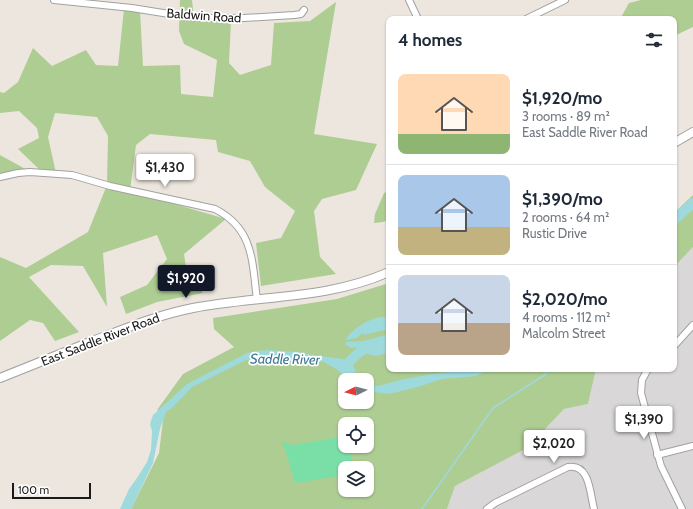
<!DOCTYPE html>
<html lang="en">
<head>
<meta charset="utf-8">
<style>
	body { margin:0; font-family:Cabin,sans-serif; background:#f6f6f7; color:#1f2937; height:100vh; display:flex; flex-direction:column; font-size:15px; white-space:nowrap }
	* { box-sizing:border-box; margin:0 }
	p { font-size:13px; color:#747a83 }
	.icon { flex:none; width:22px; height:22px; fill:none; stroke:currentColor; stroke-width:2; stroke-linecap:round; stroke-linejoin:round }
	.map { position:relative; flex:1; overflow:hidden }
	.side { position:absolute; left:386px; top:16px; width:291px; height:356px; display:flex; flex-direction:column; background:#fff; border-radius:8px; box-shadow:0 1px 3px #0004 }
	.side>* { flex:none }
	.needle { width:26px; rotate:264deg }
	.fabs { position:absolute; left:338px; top:373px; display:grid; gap:8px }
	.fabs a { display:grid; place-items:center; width:36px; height:36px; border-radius:8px; background:#fff; box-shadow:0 1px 3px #0004; font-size:20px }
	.scale { position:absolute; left:12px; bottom:10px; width:79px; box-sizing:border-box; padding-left:4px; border:2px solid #1a1a1a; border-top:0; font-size:11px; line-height:14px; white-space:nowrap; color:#1a1a1a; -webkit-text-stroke:3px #fff; paint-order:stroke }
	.price { position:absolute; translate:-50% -34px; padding:0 9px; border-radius:4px; background:#fff; color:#222; font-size:13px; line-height:26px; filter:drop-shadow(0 1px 2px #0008) }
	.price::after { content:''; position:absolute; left:50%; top:24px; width:12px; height:9px; margin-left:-6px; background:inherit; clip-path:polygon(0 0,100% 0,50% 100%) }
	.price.active { background:#111827; color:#fff }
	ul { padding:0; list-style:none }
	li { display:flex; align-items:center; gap:12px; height:100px; padding:0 12px }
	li+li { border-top:1px solid #e0e1e3 }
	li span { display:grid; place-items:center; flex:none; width:112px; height:80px; border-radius:8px; color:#555 }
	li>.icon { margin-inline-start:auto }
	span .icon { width:48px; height:48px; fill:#fffc; stroke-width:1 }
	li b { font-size:17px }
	h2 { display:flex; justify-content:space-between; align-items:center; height:48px; padding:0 12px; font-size:17px }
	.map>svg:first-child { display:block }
	.residential { fill:#d9d7d8 }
	.forest { fill:#aecd93; fill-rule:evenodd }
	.pitch { fill:#7adfa6 }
	.water { fill:#9ed9dc }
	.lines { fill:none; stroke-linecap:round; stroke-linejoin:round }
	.stream { stroke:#9ed9dc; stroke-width:1.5 }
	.river { stroke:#9ed9dc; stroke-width:10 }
	.minor-casing { stroke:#a1a1a1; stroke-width:8 }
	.tertiary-casing { stroke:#a1a1a1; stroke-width:10 }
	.minor { stroke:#fff; stroke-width:6 }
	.tertiary { stroke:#fff; stroke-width:8 }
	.labels { text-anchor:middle; stroke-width:3.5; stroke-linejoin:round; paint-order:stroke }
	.street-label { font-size:13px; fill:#1a1a1a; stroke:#fff }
	.water-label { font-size:14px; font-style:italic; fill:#3e7894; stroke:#fff }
</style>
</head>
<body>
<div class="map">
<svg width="693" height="509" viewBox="0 0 693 509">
	<rect width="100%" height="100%" fill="#ede6df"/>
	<path class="residential" d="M693 247V509H447L455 486 548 437 545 429 564 409 588 404 596 369H674V267Z"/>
	<g class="forest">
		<path d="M180 0H192L194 19 231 20 229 63 240 75 271 65 274 23 310 21 336 2 314 134 377 144 356 190 322 199 314 211 320 257 336 274 261 286 256 243 281 238 295 211 265 187 250 161 218 152 216 140 150 134 136 145 130 191 226 219 184 254 187 274 203 293 157 302 126 314 120 297 147 285 167 259 157 235 103 253 107 307 83 266 51 265 29 277 79 332 55 341 43 323 30 320 0 341V257L26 268 88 232 107 185 108 136 97 117 55 113 48 137 56 173 41 171 18 149 39 138 37 128 19 111 0 113V92L4 93 18 82 33 48 52 66 86 50 96 65 118 66 124 9 140 11 143 66 180 65 181 94 213 97 217 60 184 44 179 31Z"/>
		<path d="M641 0H693V27L674 36V19H620L629 3Z"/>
		<path d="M0 155 29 171 0 177Z"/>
		<path d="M389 191V220L383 222 374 223 375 214 384 193Z"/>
		<path d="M693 195V247L674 267V213Z"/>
		<path d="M389 283V369H596L588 404 564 409 545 429 548 437 455 486 447 509H131L159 453 164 412 157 410 183 374 234 347 214 329 213 318 337 299ZM345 380H367V402H345ZM345 424H367V446H345ZM345 468H367V490H345Z"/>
	</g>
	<path class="pitch" d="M345 436V446H350L353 468H345V475L295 483 286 452 282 441 292 445Z"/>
	<g class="water">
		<path d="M379 317H389V329L364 335 362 333 357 338 345 340C353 328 366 321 379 317Z"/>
		<path d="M389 334V351C386 352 383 355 380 355 372 357 361 352 355 347L351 348 345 344 346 342 363 341Z"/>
		<path d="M268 350 297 352 313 355 343 359 353 365 355 370 356 376 362 380H348L339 371 324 362 246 360 192 387 173 407 166 412 160 429 153 463 133 505 131 509H120L129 489 137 478 147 462 151 450 152 431 150 424 153 415 187 384 247 353 257 351Z"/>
		<path d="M475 369H490L476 376 442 379 418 387 389 394 367 391V383L378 386 400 380 432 374Z"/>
	</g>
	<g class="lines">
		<path class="stream" d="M422 509 493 408 546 374 547 369"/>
		<g class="river">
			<path d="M674 220 693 203"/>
			<path d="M337 363 345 366C361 349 366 346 389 342"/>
		</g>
		<defs>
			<g id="minor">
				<path d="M54 0 132 8 188 17 210 18H244L294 15 301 14 304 10"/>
				<path d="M409 0 418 19"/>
				<path d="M526 19 565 0"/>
				<path d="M0 177 18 173 30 172 72 175 110 186 215 209C254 229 252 261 257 300"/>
				<path d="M674 346 693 325"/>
				<path d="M648 369 642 380 641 393 661 466 682 509"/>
				<path d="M657 455 693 446"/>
				<path d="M487 509 495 503 568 467C590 463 590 494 594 509"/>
			</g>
			<g id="tertiary">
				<path d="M674 143 693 132"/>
				<path d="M0 378C30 366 60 354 90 342 124 329 157 315 193 308 260 295 326 300 389 272"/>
			</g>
		</defs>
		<use href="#minor" class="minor-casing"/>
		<use href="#tertiary" class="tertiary-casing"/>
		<use href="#minor" class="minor"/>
		<use href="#tertiary" class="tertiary"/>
	</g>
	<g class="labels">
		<g class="street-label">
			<text transform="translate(204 15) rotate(4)" y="5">Baldwin Road</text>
			<text transform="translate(100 339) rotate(-21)" y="5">East Saddle River Road</text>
		</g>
		<g class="water-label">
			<text transform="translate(285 359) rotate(1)" y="5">Saddle River</text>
		</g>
	</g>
</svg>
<div class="fabs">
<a><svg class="needle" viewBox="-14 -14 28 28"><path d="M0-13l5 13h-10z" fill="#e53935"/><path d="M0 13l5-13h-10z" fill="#747a83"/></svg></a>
<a><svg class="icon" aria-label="locate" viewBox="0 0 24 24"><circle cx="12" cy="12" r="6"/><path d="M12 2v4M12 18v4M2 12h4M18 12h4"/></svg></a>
<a><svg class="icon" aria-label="layers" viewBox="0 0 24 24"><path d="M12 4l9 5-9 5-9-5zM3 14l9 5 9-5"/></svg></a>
</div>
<div class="scale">100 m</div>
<b class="price" style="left:165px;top:188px">$1,430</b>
<b class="price active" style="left:186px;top:299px">$1,920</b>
<b class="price" style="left:644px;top:440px">$1,390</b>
<b class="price" style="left:554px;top:464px">$2,020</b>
<section class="side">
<h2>4 homes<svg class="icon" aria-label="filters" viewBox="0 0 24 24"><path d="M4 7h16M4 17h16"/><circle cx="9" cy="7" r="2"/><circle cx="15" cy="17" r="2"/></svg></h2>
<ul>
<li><span style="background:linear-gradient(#ffd9b3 75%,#8fb573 0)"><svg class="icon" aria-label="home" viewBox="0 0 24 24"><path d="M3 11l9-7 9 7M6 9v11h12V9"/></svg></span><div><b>$1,920/mo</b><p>3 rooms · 89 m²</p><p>East Saddle River Road</p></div></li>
<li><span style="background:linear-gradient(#a9c7e8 65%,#c2b280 0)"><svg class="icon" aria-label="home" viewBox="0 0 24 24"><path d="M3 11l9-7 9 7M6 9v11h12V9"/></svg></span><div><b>$1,390/mo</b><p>2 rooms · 64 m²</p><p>Rustic Drive</p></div></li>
<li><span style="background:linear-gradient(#c9d6e8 60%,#b9a48a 0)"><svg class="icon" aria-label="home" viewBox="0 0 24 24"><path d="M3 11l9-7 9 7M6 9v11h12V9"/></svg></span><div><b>$2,020/mo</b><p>4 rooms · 112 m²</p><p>Malcolm Street</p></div></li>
</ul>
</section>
</div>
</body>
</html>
